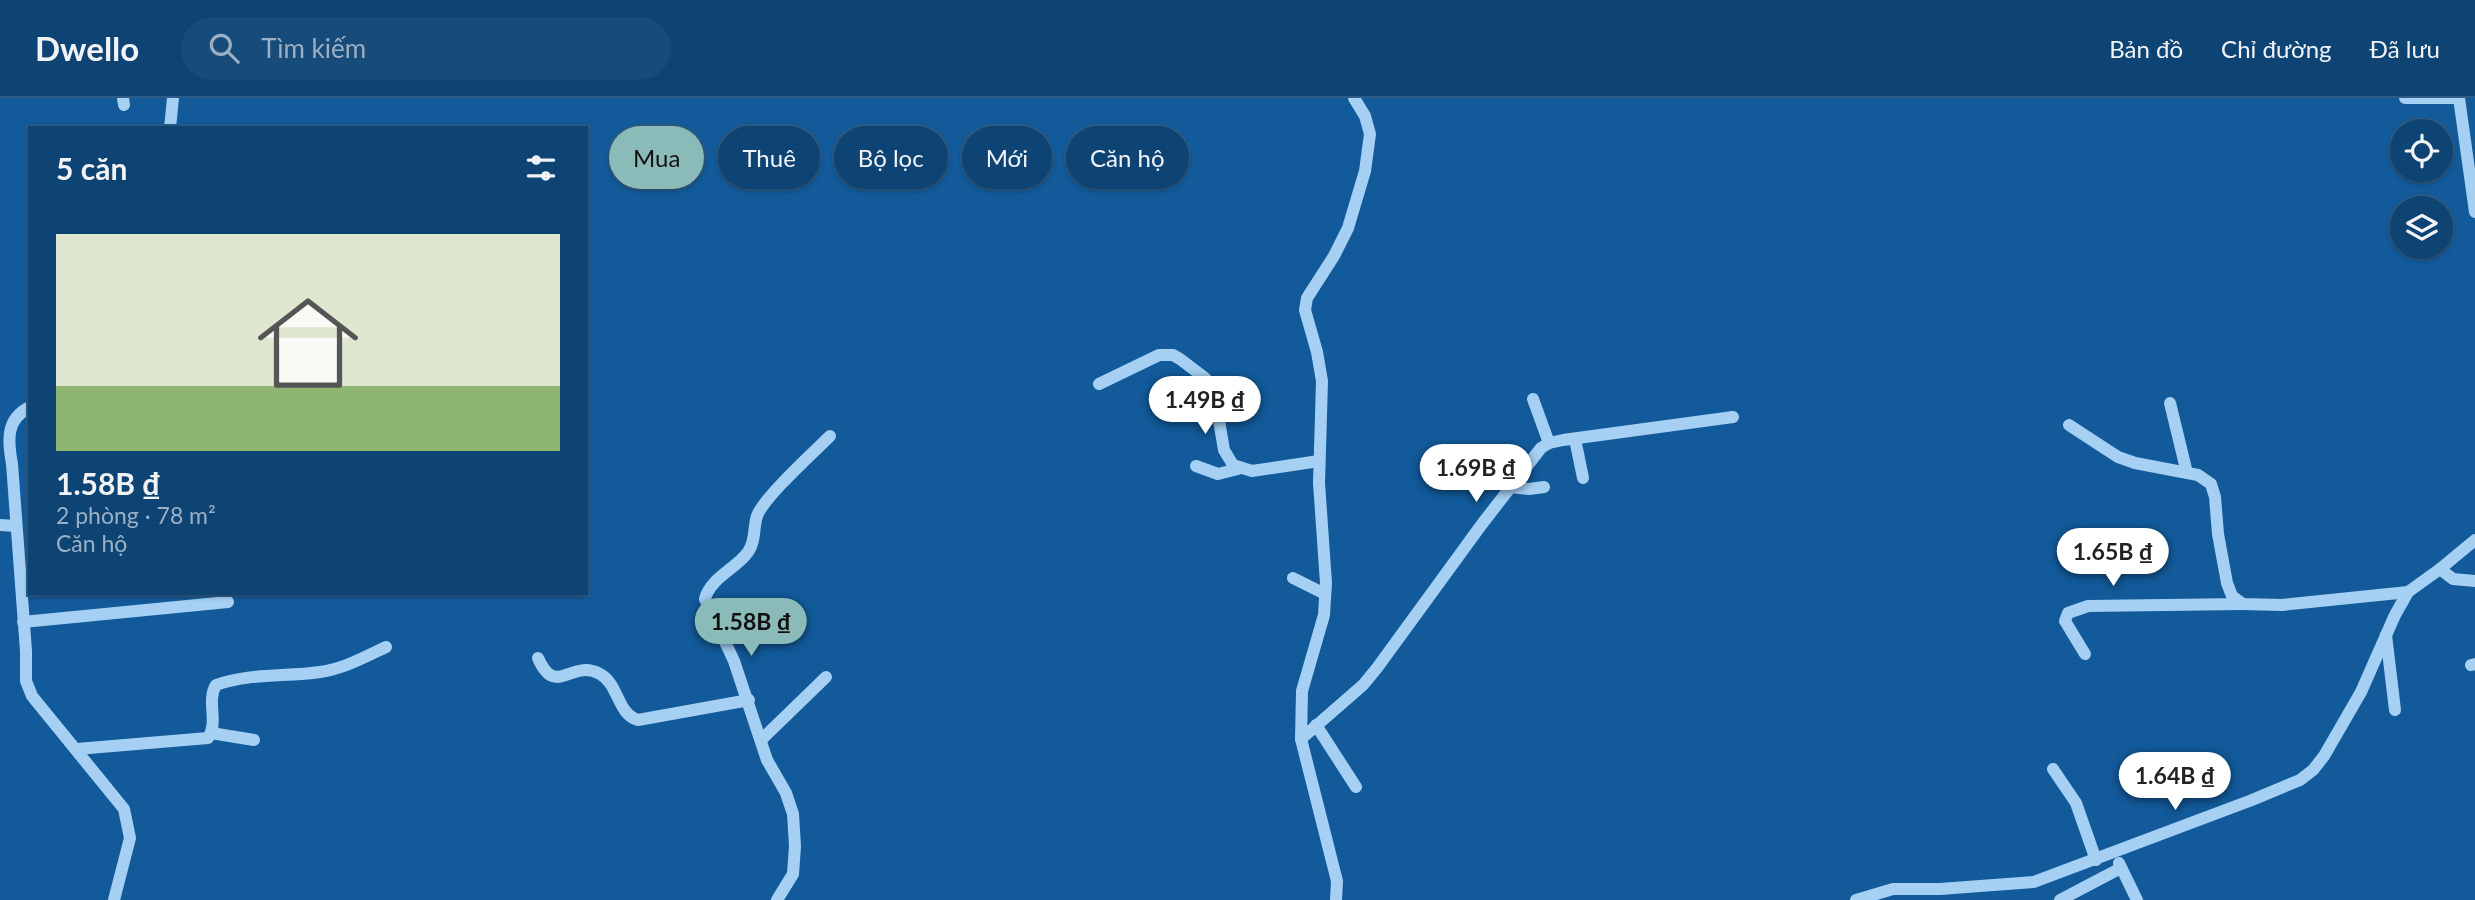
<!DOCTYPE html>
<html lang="vi">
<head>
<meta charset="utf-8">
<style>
	body { margin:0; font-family:Lato,sans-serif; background:#174b79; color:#f1f3f6; height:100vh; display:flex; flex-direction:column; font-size:26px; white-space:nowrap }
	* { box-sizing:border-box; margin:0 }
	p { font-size:23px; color:#9bb0c5 }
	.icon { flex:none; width:38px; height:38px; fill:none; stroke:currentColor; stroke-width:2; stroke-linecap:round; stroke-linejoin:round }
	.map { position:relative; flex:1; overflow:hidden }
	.details { position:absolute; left:28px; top:28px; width:560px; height:469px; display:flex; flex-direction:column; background:#0e4474; border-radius:0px; box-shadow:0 2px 5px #0004,0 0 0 2px #2e5c86 }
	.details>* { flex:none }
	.top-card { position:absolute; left:609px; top:28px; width:665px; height:63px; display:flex; gap:14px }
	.controls { position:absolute; left:2390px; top:21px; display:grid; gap:14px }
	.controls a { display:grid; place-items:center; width:63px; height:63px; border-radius:50%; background:#0e4474; box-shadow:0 2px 5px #0004,0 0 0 2px #2e5c86; font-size:35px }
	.price { position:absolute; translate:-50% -60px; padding:0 16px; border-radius:24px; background:#fff; color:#222; font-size:23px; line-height:46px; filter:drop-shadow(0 2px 4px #0008) }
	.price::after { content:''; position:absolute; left:50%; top:42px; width:21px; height:16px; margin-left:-10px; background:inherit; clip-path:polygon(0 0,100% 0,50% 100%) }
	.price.active { background:#8bbbb9; color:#111 }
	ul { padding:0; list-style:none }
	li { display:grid; align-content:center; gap:14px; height:371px; padding:0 28px }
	li span { display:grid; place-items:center; height:217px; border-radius:0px; color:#555 }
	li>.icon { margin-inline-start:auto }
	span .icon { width:126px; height:126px; fill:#fffc; stroke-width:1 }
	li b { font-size:30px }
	h2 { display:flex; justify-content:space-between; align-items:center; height:84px; padding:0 28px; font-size:30px }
	.chip { padding:0 24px; border-radius:32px; background:#0e4474; box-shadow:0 2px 5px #0004,0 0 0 2px #2e5c86; font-size:24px; line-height:63px }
	.chip.active { background:#8bbbb9; color:#111 }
	header { display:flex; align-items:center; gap:42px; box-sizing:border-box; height:98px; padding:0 35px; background:#0e4474; border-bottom:2px solid #2e5c86 }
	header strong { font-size:33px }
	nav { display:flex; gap:38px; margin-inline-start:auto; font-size:24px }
	.search { width:490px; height:63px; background:#174b79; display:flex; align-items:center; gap:18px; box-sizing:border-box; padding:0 24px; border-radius:38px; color:#9bb0c5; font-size:26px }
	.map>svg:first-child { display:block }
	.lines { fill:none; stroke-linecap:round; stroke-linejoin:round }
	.minor { stroke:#a5d0f4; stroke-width:12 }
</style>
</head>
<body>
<header>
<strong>Dwello</strong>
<div class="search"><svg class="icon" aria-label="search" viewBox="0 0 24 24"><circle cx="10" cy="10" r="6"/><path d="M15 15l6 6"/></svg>Tìm kiếm</div>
<nav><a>Bản đồ</a><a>Chỉ đường</a><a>Đã lưu</a></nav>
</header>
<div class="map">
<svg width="2475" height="802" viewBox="0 0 2475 802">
	<rect width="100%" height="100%" fill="#125a9a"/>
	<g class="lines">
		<g class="minor">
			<path d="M123 0 124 7"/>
			<path d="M2405 0H2459L2475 114"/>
			<path d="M170 30 173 0"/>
			<path d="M1099 286 1159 257H1173L1180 261 1205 280 1214 293 1224 352 1233 367 1252 373 1319 363"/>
			<path d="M1533 301 1549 345"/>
			<path d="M2170 305 2187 375"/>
			<path d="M30 309C5 321 8 344 12 366L26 553V583L32 598 124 711 130 740 114 802"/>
			<path d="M2069 327 2118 359 2135 365 2198 377 2211 386 2215 399 2218 436 2227 485 2232 498 2243 506 2282 507 2408 494 2440 471 2475 442"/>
			<path d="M1575 341 1583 380"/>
			<path d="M1196 368 1218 376 1238 371"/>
			<path d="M1510 389 1529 391 1544 389"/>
			<path d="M0 427 16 428"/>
			<path d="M2440 471 2453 481 2475 483"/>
			<path d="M1293 480 1325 496"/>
			<path d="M23 524 228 504"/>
			<path d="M2386 537 2395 612"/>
			<path d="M2085 556 2065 523 2068 515 2088 508 2243 506"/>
			<path d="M538 560C556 601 571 560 600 576 619 586 617 616 638 622L749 602"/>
			<path d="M2471 567 2475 566"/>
			<path d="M1316 627 1356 689"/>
			<path d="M211 635 254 642"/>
			<path d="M1301 641 1363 587 1377 570 1482 426 1541 350 1549 345 1563 342 1733 319"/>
			<path d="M761 642 826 579"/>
			<path d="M77 651 208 640C219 624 206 603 216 587 248 575 286 579 320 574 343 571 365 559 386 549"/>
			<path d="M2053 671 2076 705 2096 762"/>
			<path d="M2119 765 2137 802"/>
			<path d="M777 802 793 776 795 748 793 716 786 695 767 662 734 563 705 501C710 480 736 471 748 454 756 443 753 430 757 418 764 399 813 355 830 338"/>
			<path d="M1336 802 1337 783 1301 641 1302 593 1324 517 1326 485 1319 385 1322 283 1317 254 1305 212 1307 200 1334 158 1348 130 1365 73 1370 36 1365 18 1354 0"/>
			<path d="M1856 802 1893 791H1940L2034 784 2252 702 2300 682 2313 672 2324 658 2361 594 2395 517 2408 494"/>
			<path d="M2060 802 2121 770"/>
		</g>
	</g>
</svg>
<div class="controls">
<a><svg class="icon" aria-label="locate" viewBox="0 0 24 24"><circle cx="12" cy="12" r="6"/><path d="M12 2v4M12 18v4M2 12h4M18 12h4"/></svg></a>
<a><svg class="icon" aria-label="layers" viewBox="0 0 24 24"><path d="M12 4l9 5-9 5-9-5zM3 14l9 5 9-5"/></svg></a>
</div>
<b class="price" style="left:1205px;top:338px">1.49B ₫</b>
<b class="price" style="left:1476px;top:406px">1.69B ₫</b>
<b class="price" style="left:2113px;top:490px">1.65B ₫</b>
<b class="price active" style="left:751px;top:560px">1.58B ₫</b>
<b class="price" style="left:2175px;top:714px">1.64B ₫</b>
<div class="top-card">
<a class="chip active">Mua</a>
<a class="chip">Thuê</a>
<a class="chip">Bộ lọc</a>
<a class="chip">Mới</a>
<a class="chip">Căn hộ</a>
</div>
<section class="details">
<h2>5 căn<svg class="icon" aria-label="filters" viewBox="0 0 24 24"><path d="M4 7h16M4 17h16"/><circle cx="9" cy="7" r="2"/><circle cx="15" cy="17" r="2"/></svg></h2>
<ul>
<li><span style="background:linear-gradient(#dfe7d0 70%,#8fb573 0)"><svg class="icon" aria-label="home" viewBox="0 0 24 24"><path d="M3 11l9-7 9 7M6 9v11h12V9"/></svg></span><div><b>1.58B ₫</b><p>2 phòng · 78 m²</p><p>Căn hộ</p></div></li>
</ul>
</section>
</div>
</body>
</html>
